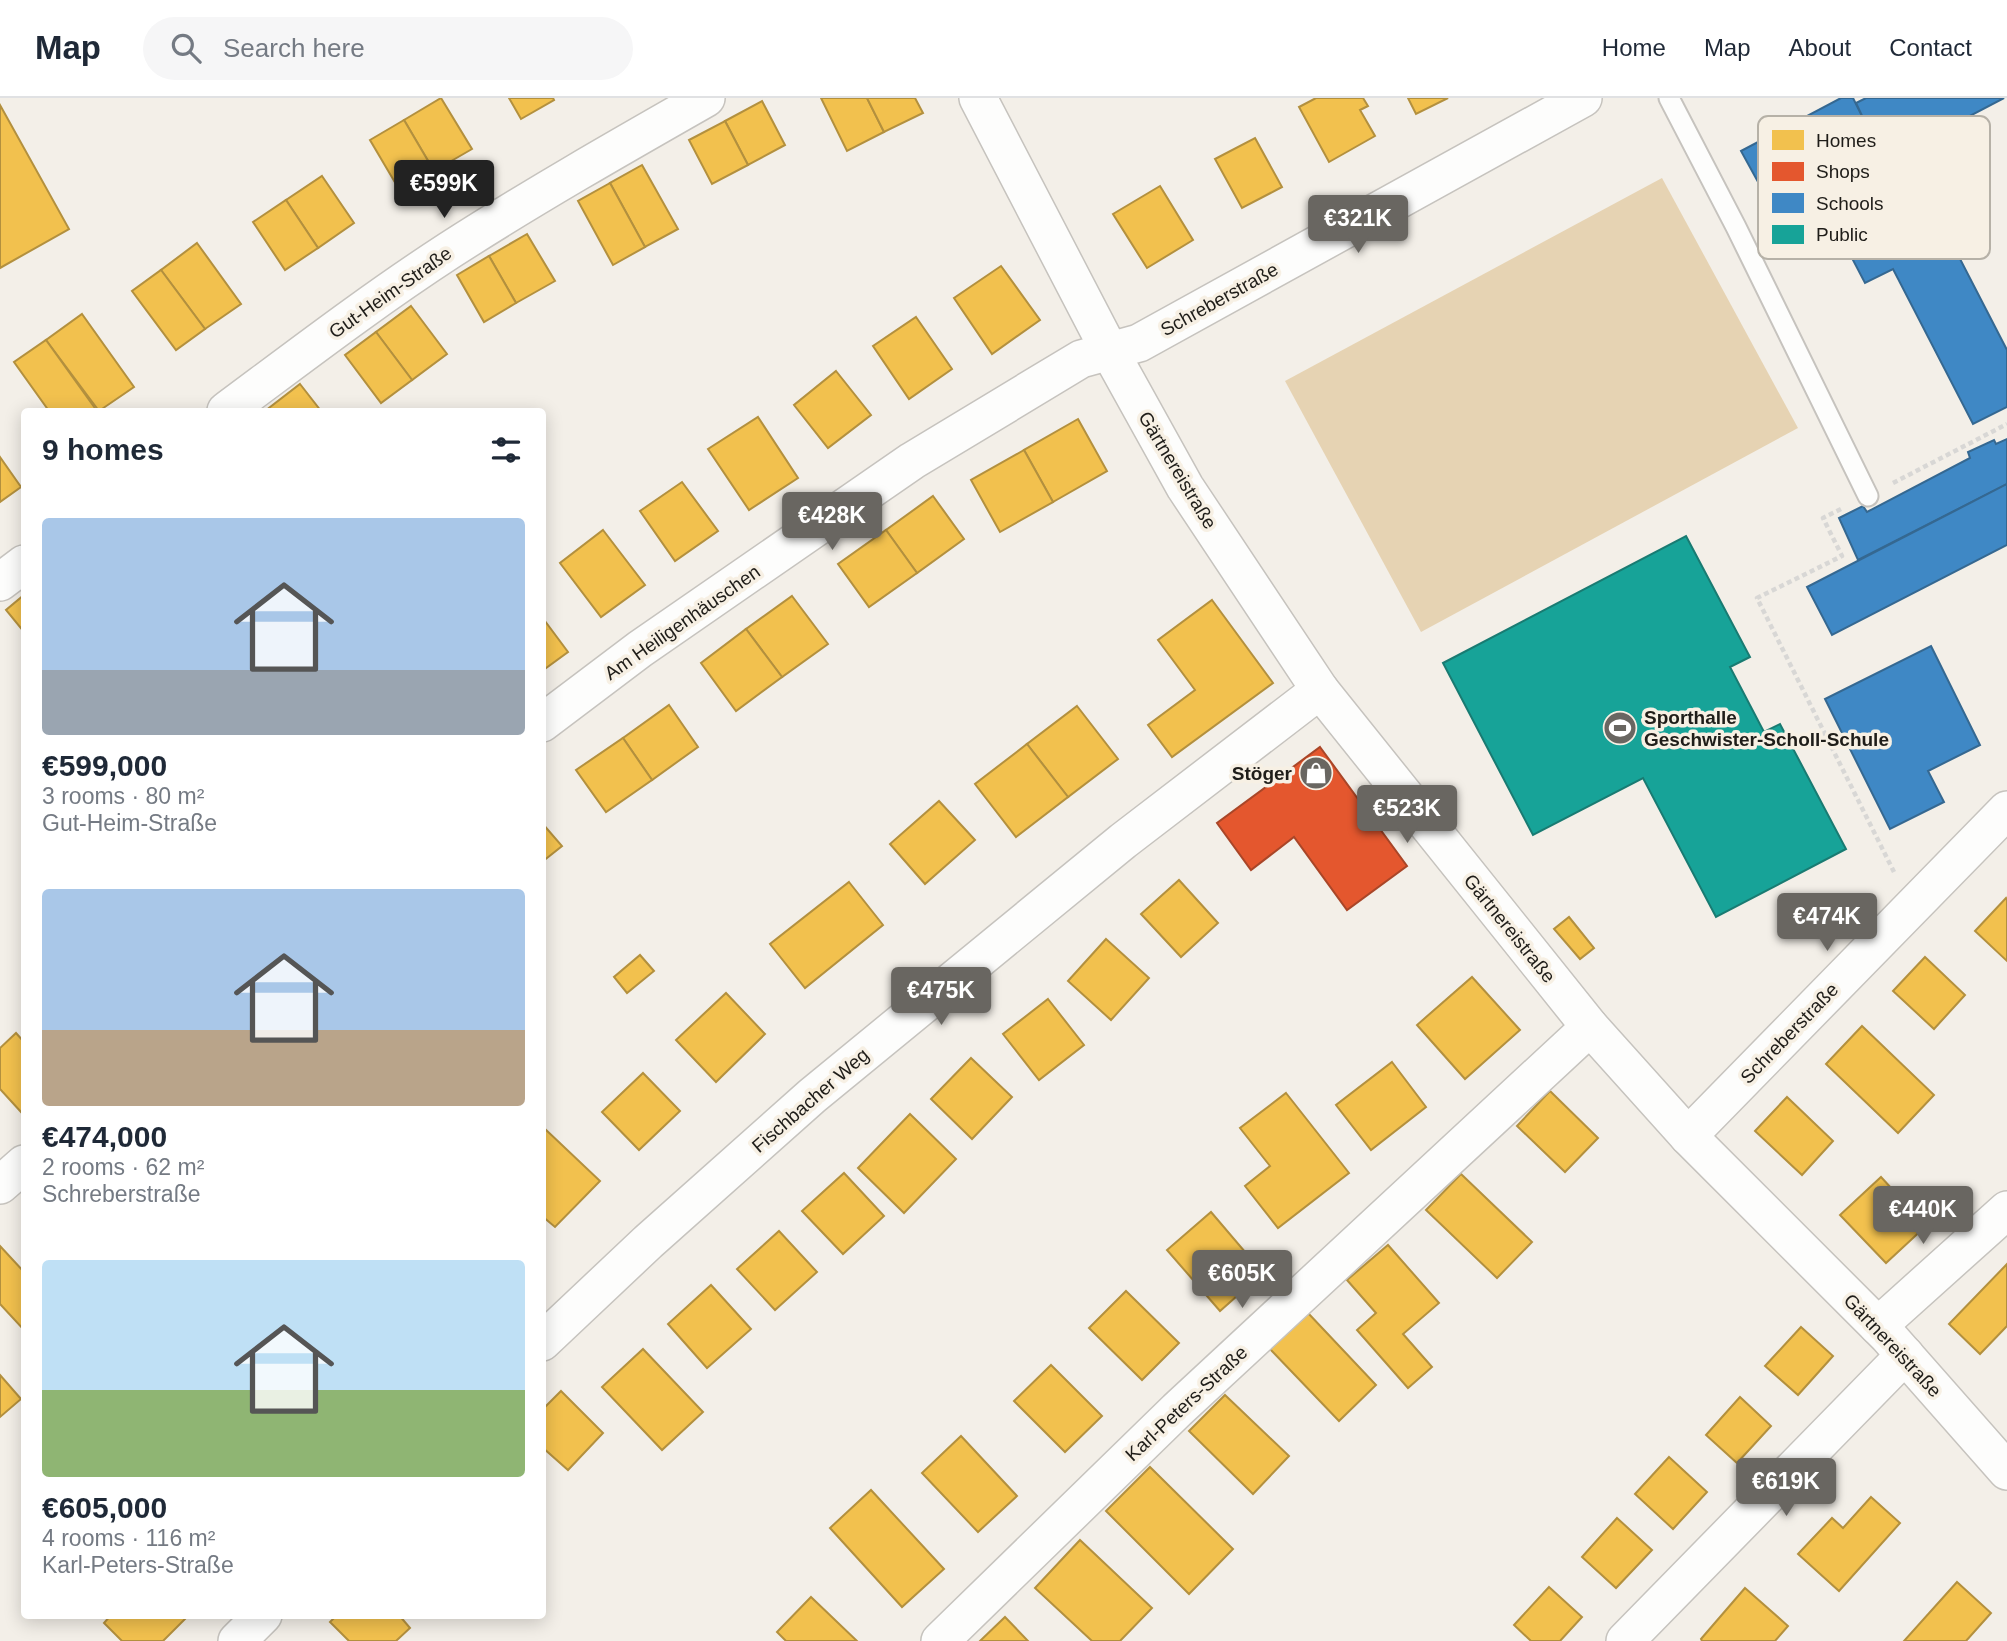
<!DOCTYPE html>
<html lang="en">
<head>
<meta charset="utf-8">
<style>
	body { margin:0; font-family:Arial,sans-serif; background:#f6f6f7; color:#1f2937; height:100vh; display:flex; flex-direction:column; font-size:26px; white-space:nowrap }
	* { box-sizing:border-box; margin:0 }
	p { font-size:23px; color:#747a83 }
	.icon { flex:none; width:38px; height:38px; fill:none; stroke:currentColor; stroke-width:2; stroke-linecap:round; stroke-linejoin:round }
	.map { position:relative; flex:1; overflow:hidden }
	.side { position:absolute; left:21px; top:310px; width:525px; height:1211px; display:flex; flex-direction:column; background:#fff; border-radius:7px; box-shadow:0 4px 18px #0003 }
	.side>* { flex:none }
	.price { position:absolute; translate:-50% -60px; padding:0 16px; border-radius:7px; background:#696661; color:#fff; font-size:23px; line-height:46px; filter:drop-shadow(0 2px 4px #0008) }
	.price::after { content:''; position:absolute; left:50%; top:42px; width:21px; height:16px; margin-left:-10px; background:inherit; clip-path:polygon(0 0,100% 0,50% 100%) }
	.price.selected { background:#222; color:#fff }
	ul { padding:0; list-style:none }
	li { display:grid; align-content:center; gap:14px; height:371px; padding:0 21px }
	li span { display:grid; place-items:center; height:217px; border-radius:7px; color:#555 }
	li>.icon { margin-inline-start:auto }
	span .icon { width:126px; height:126px; fill:#fffc; stroke-width:1 }
	li b { font-size:30px }
	h2 { display:flex; justify-content:space-between; align-items:center; height:84px; padding:0 21px; font-size:30px }
	header { display:flex; align-items:center; gap:42px; box-sizing:border-box; height:98px; padding:0 35px; background:#fff; border-bottom:2px solid #e0e1e3 }
	header strong { font-size:33px }
	nav { display:flex; gap:38px; margin-inline-start:auto; font-size:24px }
	.search { width:490px; height:63px; background:#f6f6f7; display:flex; align-items:center; gap:18px; box-sizing:border-box; padding:0 24px; border-radius:38px; color:#747a83; font-size:26px }
	.map>svg:first-child { display:block }
	.green { fill:#e6d3b3 }
	.homes { fill:#f2c14e; stroke:#b3903e; stroke-width:2 }
	.shops { fill:#e4572e; stroke:#a94628; stroke-width:2 }
	.schools { fill:#3f88c5; stroke:#356891; stroke-width:2 }
	.public { fill:#17a398; stroke:#197b72; stroke-width:2 }
	.lines { fill:none; stroke-linecap:round; stroke-linejoin:round }
	.service-casing { stroke:#c6c3be; stroke-width:23 }
	.minor-casing { stroke:#c6c3be; stroke-width:40 }
	.path { stroke:#d8d7d5; stroke-width:4.5; stroke-dasharray:5 3.5; stroke-linecap:butt }
	.service { stroke:#fdfdfc; stroke-width:19 }
	.minor { stroke:#fdfdfc; stroke-width:37 }
	.labels { text-anchor:middle; stroke-width:7; stroke-linejoin:round; paint-order:stroke }
	.street-label { font-size:19px; fill:#1f1d19; stroke:#f7f0e4 }
	.poi-label { font-size:19px; font-weight:bold; fill:#1f1d19; stroke:#f7f0e4; text-anchor:start }
	.key { fill:#f7f0e4; stroke:#b6b1a7; stroke-width:2 }
	.key-label { font-size:19px; fill:#1f1d19 }
</style>
</head>
<body>
<header>
<strong>Map</strong>
<div class="search"><svg class="icon" aria-label="search" viewBox="0 0 24 24"><circle cx="10" cy="10" r="6"/><path d="M15 15l6 6"/></svg>Search here</div>
<nav><a>Home</a><a>Map</a><a>About</a><a>Contact</a></nav>
</header>
<div class="map">
<svg width="2007" height="1543" viewBox="0 0 2007 1543">
	<rect width="100%" height="100%" fill="#f3efe8"/>
	<path class="green" d="M1662 80 1798 330 1421 534 1285 283Z"/>
	<g class="homes">
		<path d="M441 0 472 51 434 73 404 22Z"/>
		<path d="M509 0H553L554 2 521 21Z"/>
		<path d="M821 0H867L884 34 847 53Z"/>
		<path d="M867 0H915L923 15 884 34Z"/>
		<path d="M1316 0H1363L1368 8 1360 12 1375 38 1329 64 1299 9Z"/>
		<path d="M1408 0H1448L1416 16Z"/>
		<path d="M762 3 785 47 748 67 725 23Z"/>
		<path d="M0 7 69 131 0 170Z"/>
		<path d="M404 22 434 73 400 93 370 42Z"/>
		<path d="M725 23 748 67 712 86 689 42Z"/>
		<path d="M1255 40 1282 89 1242 110 1215 61Z"/>
		<path d="M642 67 678 131 645 149 610 85Z"/>
		<path d="M322 78 354 125 318 150 286 102Z"/>
		<path d="M610 85 645 149 613 167 578 103Z"/>
		<path d="M1160 88 1193 142 1147 170 1113 116Z"/>
		<path d="M286 102 318 150 285 172 253 124Z"/>
		<path d="M527 136 555 183 516 205 489 158Z"/>
		<path d="M197 145 241 206 205 231 161 172Z"/>
		<path d="M489 158 516 205 484 224 457 177Z"/>
		<path d="M1001 168 1040 222 992 256 954 200Z"/>
		<path d="M161 172 205 231 176 252 132 193Z"/>
		<path d="M411 208 447 256 412 282 376 234Z"/>
		<path d="M82 216 134 289 99 313 46 242Z"/>
		<path d="M916 219 952 271 909 301 873 248Z"/>
		<path d="M376 234 412 282 381 305 345 257Z"/>
		<path d="M46 242 97 313H49L14 264Z"/>
		<path d="M836 273 871 317 828 350 794 307Z"/>
		<path d="M300 286 321 313H265Z"/>
		<path d="M758 319 798 380 749 412 708 351Z"/>
		<path d="M1078 321 1107 373 1053 404 1024 352Z"/>
		<path d="M1024 352 1053 404 1000 434 971 382Z"/>
		<path d="M0 359 21 389 0 404Z"/>
		<path d="M682 384 718 433 675 463 640 413Z"/>
		<path d="M933 398 964 441 917 475 886 432Z"/>
		<path d="M603 432 645 487 601 519 560 465Z"/>
		<path d="M886 432 917 475 869 509 838 466Z"/>
		<path d="M24 497V534L6 512Z"/>
		<path d="M792 498 828 546 782 579 746 531Z"/>
		<path d="M1212 502 1273 585 1172 659 1148 627 1195 592 1158 542Z"/>
		<path d="M542 519 568 554 542 573Z"/>
		<path d="M746 531 782 579 736 613 701 565Z"/>
		<path d="M669 607 698 649 652 682 623 640Z"/>
		<path d="M1077 608 1118 661 1068 699 1027 646Z"/>
		<path d="M623 640 652 682 606 714 576 672Z"/>
		<path d="M1027 646 1068 699 1016 739 975 686Z"/>
		<path d="M939 703 975 742 925 786 890 746Z"/>
		<path d="M542 725 562 748 542 764Z"/>
		<path d="M1179 782 1218 825 1181 859 1141 816Z"/>
		<path d="M849 784 883 827 805 890 770 846Z"/>
		<path d="M2006 800 2007 802V863L1975 833Z"/>
		<path d="M1569 819 1594 850 1580 861 1554 831Z"/>
		<path d="M1106 841 1149 880 1111 922 1068 883Z"/>
		<path d="M640 857 654 873 627 895 614 879Z"/>
		<path d="M1925 859 1965 897 1934 931 1893 893Z"/>
		<path d="M1472 879 1520 932 1465 981 1417 927Z"/>
		<path d="M726 895 765 936 716 984 676 942Z"/>
		<path d="M1048 901 1084 947 1039 982 1003 936Z"/>
		<path d="M1862 928 1934 997 1898 1035 1826 966Z"/>
		<path d="M16 935 24 944V1011L21 1014 0 991V950Z"/>
		<path d="M971 960 1012 999 972 1041 931 1001Z"/>
		<path d="M1392 964 1426 1009 1371 1052 1336 1007Z"/>
		<path d="M643 975 680 1013 639 1052 602 1014Z"/>
		<path d="M1550 993 1598 1040 1565 1074 1517 1028Z"/>
		<path d="M1286 995 1349 1075 1278 1130 1245 1088 1270 1068 1240 1030Z"/>
		<path d="M1787 999 1833 1043 1802 1077 1755 1033Z"/>
		<path d="M910 1016 956 1061 904 1115 858 1070Z"/>
		<path d="M544 1030 600 1083 555 1129 542 1118V1032Z"/>
		<path d="M844 1075 884 1118 843 1156 802 1113Z"/>
		<path d="M1461 1076 1532 1144 1497 1180 1426 1112Z"/>
		<path d="M1881 1079 1926 1128 1886 1165 1840 1117Z"/>
		<path d="M1211 1114 1263 1175 1220 1213 1167 1152Z"/>
		<path d="M779 1133 817 1174 775 1212 737 1171Z"/>
		<path d="M1388 1147 1439 1205 1403 1236 1432 1269 1408 1290 1357 1232 1376 1215 1347 1182Z"/>
		<path d="M0 1148 24 1174V1232L0 1206Z"/>
		<path d="M2007 1166V1228L1980 1256 1949 1226Z"/>
		<path d="M711 1187 751 1231 707 1270 668 1226Z"/>
		<path d="M1126 1193 1179 1245 1142 1282 1089 1230Z"/>
		<path d="M1308 1215 1376 1287 1339 1323 1270 1251Z"/>
		<path d="M1801 1229 1833 1258 1798 1297 1765 1268Z"/>
		<path d="M643 1251 703 1314 662 1352 602 1289Z"/>
		<path d="M1051 1267 1102 1318 1065 1354 1014 1303Z"/>
		<path d="M0 1277 21 1301 0 1319Z"/>
		<path d="M561 1293 603 1335 568 1372 542 1349V1312Z"/>
		<path d="M1225 1297 1289 1358 1253 1396 1189 1333Z"/>
		<path d="M1740 1299 1771 1328 1737 1365 1706 1337Z"/>
		<path d="M961 1338 1017 1398 978 1434 922 1375Z"/>
		<path d="M1669 1359 1707 1394 1673 1431 1635 1396Z"/>
		<path d="M1150 1369 1233 1451 1189 1496 1106 1413Z"/>
		<path d="M871 1392 944 1471 902 1509 830 1430Z"/>
		<path d="M1871 1399 1900 1425 1839 1493 1798 1456 1832 1420 1843 1430Z"/>
		<path d="M1617 1420 1652 1452 1616 1490 1582 1459Z"/>
		<path d="M1080 1442 1152 1510 1120 1543H1092L1035 1490Z"/>
		<path d="M1957 1484 1991 1515 1966 1543H1904Z"/>
		<path d="M1549 1489 1582 1519 1560 1543H1531L1514 1527Z"/>
		<path d="M1745 1490 1788 1528 1775 1543H1702L1701 1541Z"/>
		<path d="M811 1499 857 1543H786L777 1534Z"/>
		<path d="M111 1517H183L186 1520 163 1543H122L104 1525Z"/>
		<path d="M337 1517H399L410 1530 396 1543H349L330 1524Z"/>
		<path d="M1005 1519 1028 1543H980Z"/>
	</g>
	<path class="shops" d="M1320 649 1407 768 1347 812 1294 739 1251 772 1217 725Z"/>
	<g class="schools">
		<path d="M1841 0H1853L1866 26 1844 39 1856 61 1769 104 1741 53Z"/>
		<path d="M1866 0H2004L1863 74 1844 39 1866 26 1856 5Z"/>
		<path d="M1903 54 1926 95 2007 252V309L1973 326 1893 171 1865 185 1841 139 1895 110 1875 67Z"/>
		<path d="M2007 341V386L1858 462 1839 420 1863 408 1867 414 1970 360 1968 354 1994 342 1996 346Z"/>
		<path d="M2007 386V447L1832 537 1807 489Z"/>
		<path d="M1931 548 1980 647 1928 673 1944 704 1890 731 1825 601Z"/>
	</g>
	<path class="public" d="M1686 438 1750 559 1730 569 1764 634 1780 626 1846 751 1716 819 1643 680 1533 737 1443 565Z"/>
	<g class="lines">
		<defs>
			<path id="service" d="M1669 0 1736 129 1868 398"/>
			<g id="minor">
				<path d="M978 0 1109 252 1185 389 1320 592 1590 929 1688 1038 1888 1238 2007 1373"/>
				<path d="M226 313C300 258 373 202 450 152 534 98 620 49 706 0"/>
				<path d="M0 484 24 466"/>
				<path d="M542 625 640 551 912 363 1081 261 1139 245 1583 0"/>
				<path d="M1688 1038 2007 712"/>
				<path d="M0 1087 24 1066"/>
				<path d="M1878 1228 2007 1112"/>
				<path d="M542 1244 648 1144 812 998 1123 743 1320 592"/>
				<path d="M237 1543 263 1517"/>
				<path d="M940 1543 1177 1312 1590 929"/>
				<path d="M1625 1543 1905 1257"/>
			</g>
		</defs>
		<use href="#service" class="service-casing"/>
		<use href="#minor" class="minor-casing"/>
		<g class="path">
			<path d="M1893 385 2007 326"/>
			<path d="M1841 411 1823 420 1842 458 1757 500 1894 774"/>
		</g>
		<use href="#service" class="service"/>
		<use href="#minor" class="minor"/>
	</g>
	<defs>
		<symbol id="stadium-disc" viewBox="-11 -11 22 22"><circle r="9.5" fill="#696661" stroke="#f7f0e4"/><path d="M0-5a6.5 5 0 1 0 0 10a6.5 5 0 1 0 0-10ZM-3.5-1.8h7v3.6h-7Z" fill="#fff"/></symbol>
		<symbol id="shop-disc" viewBox="-11 -11 22 22"><circle r="9.5" fill="#696661" stroke="#f7f0e4"/><path d="M-5-2.5h2.3a2.7 3.5 0 0 1 5.4 0H5L5.5 6h-11ZM-1.5-2.5h3a1.5 2.3 0 0 0-3 0Z" fill="#fff"/></symbol>
	</defs>
	<g fill-rule="evenodd">
		<use href="#stadium-disc" x="1601" y="611" width="38" height="38"/>
		<use href="#shop-disc" x="1297" y="656" width="38" height="38"/>
	</g>
	<g class="labels">
		<g class="street-label">
			<text transform="translate(390 194) rotate(-35)" y="7">Gut-Heim-Straße</text>
			<text transform="translate(1219 201) rotate(-29)" y="7">Schreberstraße</text>
			<text transform="translate(1178 372) rotate(59)" y="7">Gärtnereistraße</text>
			<text transform="translate(682 524) rotate(-35)" y="7">Am Heiligenhäuschen</text>
			<text transform="translate(1510 830) rotate(51)" y="7">Gärtnereistraße</text>
			<text transform="translate(1789 935) rotate(-46)" y="7">Schreberstraße</text>
			<text transform="translate(810 1002) rotate(-41)" y="7">Fischbacher Weg</text>
			<text transform="translate(1893 1247) rotate(47)" y="7">Gärtnereistraße</text>
			<text transform="translate(1186 1305) rotate(-43)" y="7">Karl-Peters-Straße</text>
		</g>
		<g class="poi-label">
			<text x="1644" y="626">Sporthalle<tspan x="1644" dy="22">Geschwister-Scholl-Schule</tspan></text>
			<text x="1292" y="682" text-anchor="end">Stöger</text>
		</g>
	</g>
	<rect x="1758" y="18" width="232" height="143" rx="10" class="key"/>
	<rect x="1772" y="32" width="32" height="20" fill="#f2c14e"/>
	<rect x="1772" y="64" width="32" height="19" fill="#e4572e"/>
	<rect x="1772" y="95" width="32" height="20" fill="#3f88c5"/>
	<rect x="1772" y="127" width="32" height="19" fill="#17a398"/>
	<g class="key-label">
		<text x="1816" y="49">Homes</text>
		<text x="1816" y="80">Shops</text>
		<text x="1816" y="112">Schools</text>
		<text x="1816" y="143">Public</text>
	</g>
</svg>
<b class="price selected" style="left:444px;top:122px">€599K</b>
<b class="price" style="left:1358px;top:157px">€321K</b>
<b class="price" style="left:832px;top:454px">€428K</b>
<b class="price" style="left:1407px;top:747px">€523K</b>
<b class="price" style="left:1827px;top:855px">€474K</b>
<b class="price" style="left:941px;top:929px">€475K</b>
<b class="price" style="left:1923px;top:1148px">€440K</b>
<b class="price" style="left:1242px;top:1212px">€605K</b>
<b class="price" style="left:1786px;top:1420px">€619K</b>
<section class="side">
<h2>9 homes<svg class="icon" aria-label="filters" viewBox="0 0 24 24"><path d="M4 7h16M4 17h16"/><circle cx="9" cy="7" r="2"/><circle cx="15" cy="17" r="2"/></svg></h2>
<ul>
<li><span style="background:linear-gradient(#a9c7e8 70%,#9aa5b1 0)"><svg class="icon" aria-label="home" viewBox="0 0 24 24"><path d="M3 11l9-7 9 7M6 9v11h12V9"/></svg></span><div><b>€599,000</b><p>3 rooms · 80 m²</p><p>Gut-Heim-Straße</p></div></li>
<li><span style="background:linear-gradient(#a9c7e8 65%,#b9a48a 0)"><svg class="icon" aria-label="home" viewBox="0 0 24 24"><path d="M3 11l9-7 9 7M6 9v11h12V9"/></svg></span><div><b>€474,000</b><p>2 rooms · 62 m²</p><p>Schreberstraße</p></div></li>
<li><span style="background:linear-gradient(#bfe0f5 60%,#8fb573 0)"><svg class="icon" aria-label="home" viewBox="0 0 24 24"><path d="M3 11l9-7 9 7M6 9v11h12V9"/></svg></span><div><b>€605,000</b><p>4 rooms · 116 m²</p><p>Karl-Peters-Straße</p></div></li>
</ul>
</section>
</div>
</body>
</html>
